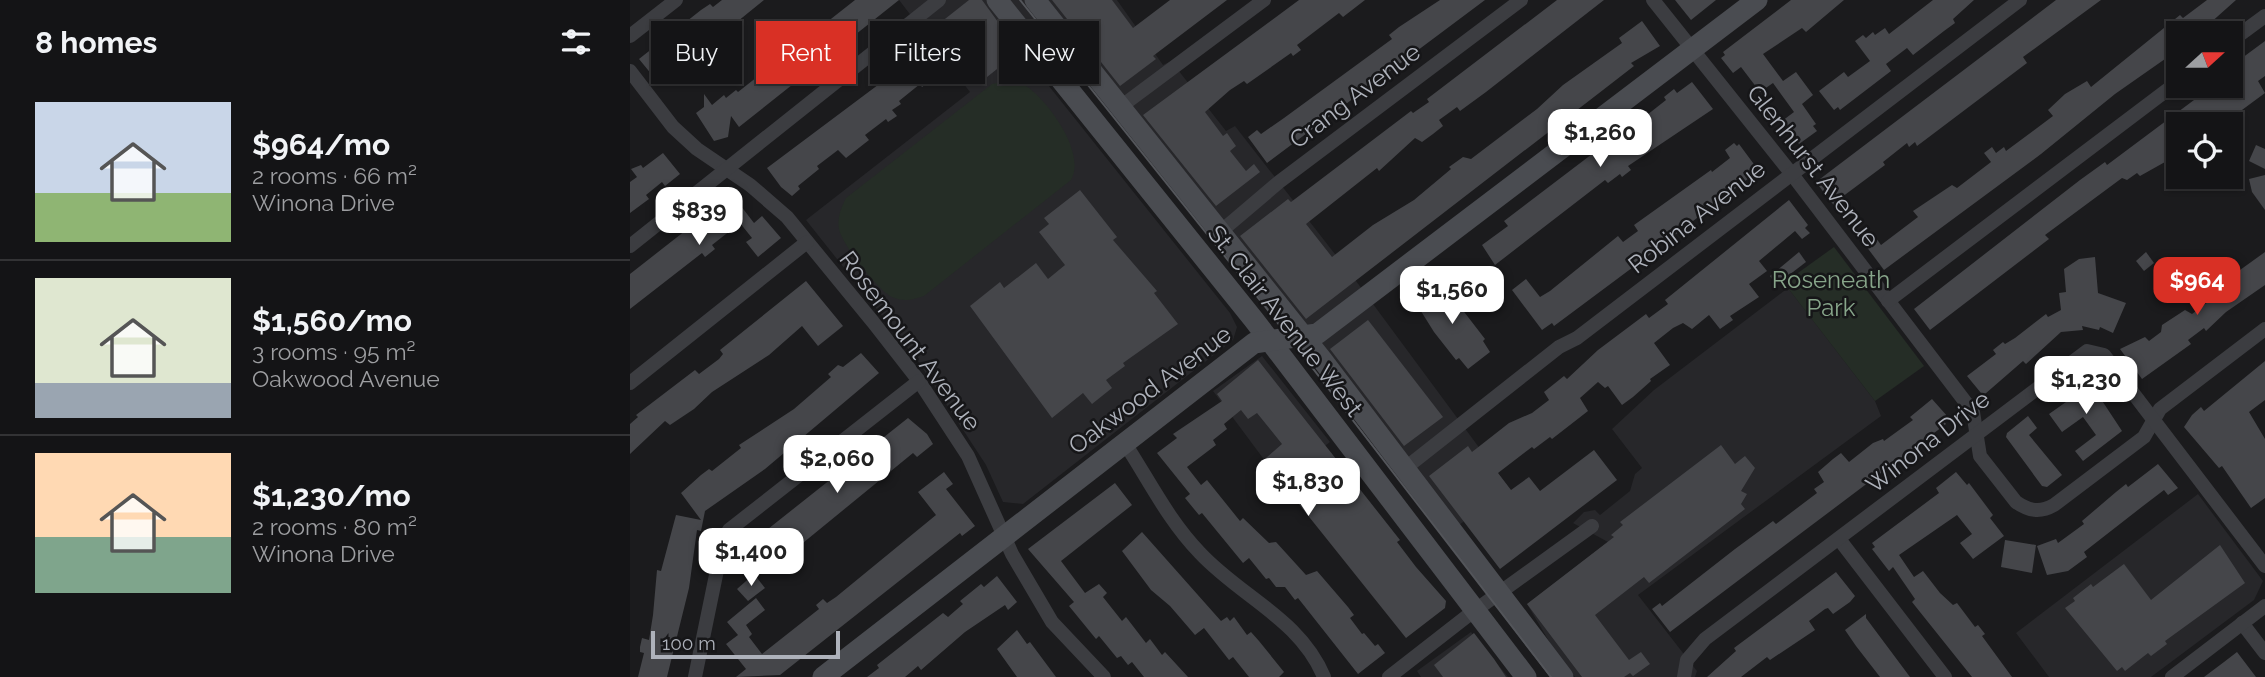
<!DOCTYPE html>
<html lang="en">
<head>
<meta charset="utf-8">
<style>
	body { margin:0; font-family:Raleway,sans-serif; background:#212123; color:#f1f3f6; height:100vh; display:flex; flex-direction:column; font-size:26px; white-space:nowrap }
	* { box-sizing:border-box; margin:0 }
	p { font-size:23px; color:#9d9ea1 }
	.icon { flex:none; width:38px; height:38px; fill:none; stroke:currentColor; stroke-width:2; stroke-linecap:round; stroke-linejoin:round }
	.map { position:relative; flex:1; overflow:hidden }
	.details { display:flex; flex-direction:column; background:#141416; width:630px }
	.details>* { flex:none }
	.guide { position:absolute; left:21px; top:21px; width:665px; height:63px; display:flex; gap:14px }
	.needle { width:46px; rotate:69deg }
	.fabs { position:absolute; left:1536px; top:21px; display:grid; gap:14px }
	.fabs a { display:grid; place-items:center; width:77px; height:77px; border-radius:0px; background:#141416; box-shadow:0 2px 5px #0004,0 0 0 2px #333335; font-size:35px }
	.scale { position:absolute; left:21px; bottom:18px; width:189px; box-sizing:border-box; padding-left:7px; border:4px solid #aeb2bb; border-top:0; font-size:19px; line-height:24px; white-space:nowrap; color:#aeb2bb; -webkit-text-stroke:5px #161618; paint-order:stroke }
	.price { position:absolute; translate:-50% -60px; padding:0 16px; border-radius:14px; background:#fff; color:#222; font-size:23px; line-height:46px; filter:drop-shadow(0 2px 4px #0008) }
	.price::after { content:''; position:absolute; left:50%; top:42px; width:21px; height:16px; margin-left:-10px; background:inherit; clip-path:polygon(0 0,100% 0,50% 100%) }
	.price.on { background:#d93025; color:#fff }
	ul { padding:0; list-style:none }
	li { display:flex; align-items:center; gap:21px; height:175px; padding:0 35px }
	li+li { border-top:2px solid #333335 }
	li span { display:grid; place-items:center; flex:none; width:196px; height:140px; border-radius:0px; color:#555 }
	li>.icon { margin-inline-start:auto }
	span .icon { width:84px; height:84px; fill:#fffc; stroke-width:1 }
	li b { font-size:30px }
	h2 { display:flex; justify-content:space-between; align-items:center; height:84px; padding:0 35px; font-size:30px }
	.chip { padding:0 24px; border-radius:0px; background:#141416; box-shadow:0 2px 5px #0004,0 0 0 2px #333335; font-size:24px; line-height:63px }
	.chip.on { background:#d93025; color:#fff }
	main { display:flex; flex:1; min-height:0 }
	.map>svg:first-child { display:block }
	.built { fill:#27272a }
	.green { fill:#252d26 }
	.building { fill:#45464a }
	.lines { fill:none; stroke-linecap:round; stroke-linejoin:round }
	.street { stroke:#3c3d41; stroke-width:14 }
	.secondary { stroke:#4a4c51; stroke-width:21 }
	.tram { stroke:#53555a; stroke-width:2 }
	.labels { text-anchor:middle; stroke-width:5; stroke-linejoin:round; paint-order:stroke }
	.street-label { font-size:24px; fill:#aeb2bb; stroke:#161618 }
	.park-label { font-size:24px; fill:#87a58a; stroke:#161618 }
</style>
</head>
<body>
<main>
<section class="details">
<h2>8 homes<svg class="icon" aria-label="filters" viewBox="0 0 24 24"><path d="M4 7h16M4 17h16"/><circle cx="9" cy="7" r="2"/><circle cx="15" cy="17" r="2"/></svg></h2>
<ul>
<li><span style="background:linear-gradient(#c9d6e8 65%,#8fb573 0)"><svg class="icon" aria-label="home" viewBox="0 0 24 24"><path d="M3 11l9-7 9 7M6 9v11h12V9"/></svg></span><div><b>$964/mo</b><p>2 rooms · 66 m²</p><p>Winona Drive</p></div></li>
<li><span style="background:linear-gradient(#dfe7d0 75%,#9aa5b1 0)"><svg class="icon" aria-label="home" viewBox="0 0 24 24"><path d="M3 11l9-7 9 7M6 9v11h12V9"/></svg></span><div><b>$1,560/mo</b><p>3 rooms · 95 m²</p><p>Oakwood Avenue</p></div></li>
<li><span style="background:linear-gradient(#ffd9b3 60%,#7fa58c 0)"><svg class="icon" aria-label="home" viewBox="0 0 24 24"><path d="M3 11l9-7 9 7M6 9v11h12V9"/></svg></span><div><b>$1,230/mo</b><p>2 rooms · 80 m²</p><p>Winona Drive</p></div></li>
</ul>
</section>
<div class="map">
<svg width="1635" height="677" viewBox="0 0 1635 677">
	<rect width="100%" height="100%" fill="#1b1b1d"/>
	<g class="built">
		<path d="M269 0H487L533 65 541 61 596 131 605 126 726 281 879 488 829 525 506 116 436 20 391 51 600 313 607 327 603 340 393 504 373 502 356 465 288 361 176 220 340 92Z"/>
		<path d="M1158 288 1245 401 1251 416 1008 595 1067 671 1065 677H945L926 653 897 604 978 542 943 523 954 512 965 510 970 515 1000 491 1005 474 1012 468 982 429 1024 390Z"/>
		<path d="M632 356 700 442 650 481 583 391Z"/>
		<path d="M1568 494 1633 581 1624 600 1521 677H1419L1386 633Z"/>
		<path d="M841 632 878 677H791L787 671Z"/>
	</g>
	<g class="green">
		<path d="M378 81C385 83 393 84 399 88 421 105 456 154 441 180L294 296C283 300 273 302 262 297 248 290 212 245 209 229 207 218 211 208 216 198L362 84Z"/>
		<path d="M1204 247 1294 366 1245 401 1154 283Z"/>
	</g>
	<g class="building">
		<path d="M92 0H134L60 60 27 81 9 59 71 10 80 4 83 7Z"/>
		<path d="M225 0H269L109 127 101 116 98 137 84 141 66 113 74 107V94L82 105 94 95 96 98 106 90 108 92Z"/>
		<path d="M339 0H352L387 48 384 51 386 54 357 77 343 59 309 81 306 77 292 87 290 84 269 101 271 104 262 110 267 116 258 122 256 119 235 135 239 140 216 158 208 150 187 166 189 169 168 186 170 189 162 196 151 187 137 168 308 40 301 30Z"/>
		<path d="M422 0H482L503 28 540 0H597L523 56 526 59 490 86Z"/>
		<path d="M669 0H735L713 17 709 13 667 45 671 50 663 56 661 53 617 84 614 81 600 90 575 112 593 136 597 133 606 146 600 151 616 171 624 164 630 172 586 206 513 115Z"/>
		<path d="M810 0H855L637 163 618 137 627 130 631 134 654 118 762 39 759 35 769 27Z"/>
		<path d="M927 0H974L856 92 830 111 827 107 809 120 813 126 803 134 792 142 785 138 749 171 747 168 676 224 702 257 743 225 784 200 821 169 819 167 833 157 841 159 907 109 933 85 992 43 989 38 1012 21 1030 46 1001 63 1004 66 973 90 676 319 610 236 658 199 661 202 781 111 783 113 799 102 797 99Z"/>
		<path d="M1045 0H1086L1061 20Z"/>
		<path d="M1161 0H1214L1176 32 1172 28 1133 54 1153 81 1166 72 1183 95 1172 104 1186 124 1183 126 1187 131 1169 144 1152 121 1164 112 1143 83 1130 92 1111 67 1103 73 1091 58 1095 55 1093 52Z"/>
		<path d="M1303 0H1344L1323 19 1325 23 1314 31 1283 55 1277 48 1256 64 1261 71 1210 110 1208 107 1204 110 1189 91 1214 72 1218 77 1240 61 1225 41 1233 35 1236 38 1243 32 1245 35 1255 28 1259 34Z"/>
		<path d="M1426 0H1471L1393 57 1397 63 1299 137 1287 146 1285 142 1279 147 1277 143 1253 162 1255 165 1212 197 1213 199 1205 206 1201 202 1186 182Z"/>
		<path d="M1577 0H1606L1569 33H1549V49L1545 52 1485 94 1411 154 1254 270 1236 246 1246 238 1251 245 1288 217 1283 211 1322 185 1327 188 1361 162 1354 153 1362 147 1366 153 1374 147 1376 151 1423 116 1418 110 1435 94 1457 81 1461 87 1550 15 1553 18Z"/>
		<path d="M1635 41V76L1628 81 1635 93 1593 124H1549V135L1541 141 1548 150 1535 162 1510 176 1507 173 1497 180 1492 178 1415 235 1419 239 1300 330 1284 309 1450 180 1475 162 1477 165 1564 100 1586 86H1601V78L1606 75 1603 71 1615 62 1612 58Z"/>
		<path d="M1062 82 1083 109 998 166 1001 170 992 177 990 174 978 183 975 180 865 265 852 245 878 226 874 221 966 151 968 153 984 141 1036 100 1034 97 1044 89 1047 93Z"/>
		<path d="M1104 143 1107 146 1109 144 1126 167 1120 171 1123 175 1037 241 1035 238 1020 250 1022 253 924 326 922 323 912 330 882 290 896 279 910 297 920 291 988 236 993 242 1008 231 1004 225 1081 170 1082 172 1100 158 1095 150Z"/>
		<path d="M1626 145 1635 149V169L1619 161Z"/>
		<path d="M33 153 50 174 35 186 32 182 16 195 19 199 0 213V182L7 177 1 169 11 165 13 168Z"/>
		<path d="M1635 175V210L1622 192 1619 179Z"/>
		<path d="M450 190 487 237 483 240 527 291 524 293 548 324 493 363 495 366 476 380 482 388 462 404 453 393 422 418 340 306 370 282 374 288 406 263 418 279 435 265 409 232 419 224 414 218Z"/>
		<path d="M104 197 124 223 132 216 151 238 128 257 116 242 122 238 110 223 82 245 85 249 75 257 72 253 0 309V274L97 198 99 201Z"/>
		<path d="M1159 200 1178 225 1175 228 1180 233 1172 239 1165 231 1129 261 1137 271 1119 284 1129 297 1100 316 1103 320 1090 329 1079 315 1062 329 1053 323 1043 328 1024 343 1040 365 1020 379 1021 381 1003 397 992 405 978 386 975 388 968 382 950 398 958 411 922 439 920 437 904 449 902 447 868 473 881 490 899 477 910 491 964 450 987 480 870 569 799 476 838 446 842 452 879 423 902 413 919 400 914 392 934 376 937 379 968 350 1016 314 1019 318 1038 304 1035 300Z"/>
		<path d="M1169 252 1176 262 1146 285 1140 276Z"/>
		<path d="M1516 252 1524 263 1514 271 1506 261Z"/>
		<path d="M1635 252V285L1596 312 1576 331 1574 328 1558 340 1561 344 1512 379 1490 349 1515 337 1519 341 1531 332 1532 325 1555 310 1562 314 1578 302 1574 295 1581 290 1574 281 1585 272 1588 277 1605 264 1610 270Z"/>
		<path d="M1465 257 1468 293 1496 303 1483 333 1470 327 1469 330 1452 326 1453 330 1431 332 1396 364 1393 361 1355 394 1351 393 1337 376 1366 354 1363 350 1373 342 1375 344 1385 338 1416 314 1418 317 1431 310 1429 293 1436 292 1434 269 1449 259Z"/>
		<path d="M176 281 213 326 188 346 172 326 139 355 82 392 64 409 40 425 35 421 0 454V424L8 417 6 415 65 370 69 374 89 359 93 354 90 350Z"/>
		<path d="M807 282 816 293 818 291 855 339 853 341 860 352 838 369 829 358 826 360 804 332 784 300Z"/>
		<path d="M738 320 813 417 774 446 700 349Z"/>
		<path d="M231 353 249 373 135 469 75 511 71 531 67 530 59 588 37 677H8L14 653 10 652V647L12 638 19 640 23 615 27 570 31 571 46 515 71 520 51 493 71 475 79 469 82 471 111 448 109 445 164 409 201 377 198 374 208 365 213 367Z"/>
		<path d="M628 360 770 540 767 542 786 567 816 601 815 608 776 638 640 468 642 466 636 458 652 444 627 413 618 419 611 410 594 424 597 429 583 440 586 445 557 467 571 485 577 480 610 521 613 518 639 543 646 542 676 575 687 571 718 607 724 615 720 618 732 634 734 633 745 646 748 644 755 653 728 674 668 598 665 600 655 587H646L639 578 636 579 619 558 613 563 572 513 569 515 564 509 555 498 560 494 527 453 547 438 543 434 592 401 587 394Z"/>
		<path d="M1635 361V400L1619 412 1635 439V498L1621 508 1592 466 1589 468 1554 427 1562 415 1571 407 1574 411Z"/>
		<path d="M1449 376 1465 390 1492 431 1453 461 1445 451 1466 435 1453 417 1432 432 1419 414 1436 402 1429 392Z"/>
		<path d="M1302 399 1318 417 1313 420 1316 424 1040 632 1022 609 1030 603 1032 606 1105 549 1143 521 1146 524 1187 493 1184 489 1194 482 1188 472 1203 459 1211 453 1219 462 1243 443 1253 439 1254 441 1283 420 1280 417Z"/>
		<path d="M1398 416 1407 428 1399 435 1432 475 1417 487 1412 486 1376 437 1377 433Z"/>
		<path d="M278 418 297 434 303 444 287 457 283 453 135 574 114 548Z"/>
		<path d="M1091 445 1105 464 1115 456 1125 468 1111 491 1117 494 1111 504 1115 509 1019 583 1014 577 965 615 999 660 1011 652 1020 664 1003 676 1000 673 994 677H952L897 604 984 537 981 535 993 525 990 522Z"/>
		<path d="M1528 464 1548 488 1538 495 1534 490 1513 506 1454 552 1457 557 1438 571 1417 575 1407 546 1426 539 1428 543 1454 524 1452 521 1486 492 1496 484 1498 487Z"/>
		<path d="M314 472 323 484 316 489 345 526 332 536 330 533 150 675 106 677 116 669 96 644 108 635 97 622 126 598 135 610 116 625 122 634 119 637 132 654 189 609 186 605 193 599 197 603 206 597 306 515 288 492Z"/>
		<path d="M1326 472 1337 485 1339 483 1363 515 1360 518 1374 536 1343 559 1330 543 1342 534 1327 515 1269 555 1284 577 1293 571 1310 593 1323 605 1327 603 1345 627 1348 625 1355 634 1352 636 1382 677H1342L1282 602 1285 599 1263 567 1259 571 1242 549 1245 547 1242 543 1309 493 1306 488Z"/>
		<path d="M485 483 502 505 431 561 455 593 469 584 477 593 473 597 492 621 496 617 516 643 520 639 532 655 535 652 558 677H514L502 662 498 665 491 656 487 658 469 636 466 639 439 606 444 602 398 549Z"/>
		<path d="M512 532 591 621 597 617 600 621 604 617 617 635 621 632 629 641 654 672 649 677H619L603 657 599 660 574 628 565 635 540 606 521 590 492 551Z"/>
		<path d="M1375 540 1406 545 1402 573 1371 567Z"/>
		<path d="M1590 545 1615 583 1535 641 1537 644 1521 656 1518 653 1495 671 1492 667 1487 671 1435 608 1445 601 1443 598 1461 584 1463 587 1494 564 1521 600Z"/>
		<path d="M1206 572 1225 596 1220 602 1203 614 1198 608 1195 609 1179 621 1185 630 1140 660 1137 657 1111 677H1077L1106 651 1104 648Z"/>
		<path d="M124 574 135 588 118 601 107 589Z"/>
		<path d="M367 576 387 602 378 610 375 605 335 632 291 670 288 666 275 677H237L249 668 247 665 313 613 318 617 333 604 330 601 351 584 354 587Z"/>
		<path d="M1236 614V618L1280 677H1250L1226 646 1215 630Z"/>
		<path d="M387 630 397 644 400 642 426 677H387L367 649Z"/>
		<path d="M844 633 864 659 876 677H813L804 665Z"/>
		<path d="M1607 652 1626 677H1574L1594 662Z"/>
	</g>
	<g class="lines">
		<g class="street">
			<path d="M1023 0 1161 173 1343 412 1350 456 1386 502C1399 511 1410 513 1424 505L1514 437 1530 409 1635 329"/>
			<path d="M0 36 46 0"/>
			<path d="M1601 41 1635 16"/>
			<path d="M0 71 43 127 67 149 120 185 157 217 243 322 289 381 338 456 382 554 422 622 474 677"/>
			<path d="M489 108 634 0"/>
			<path d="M589 233 649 182 891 0"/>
			<path d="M0 246 309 0"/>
			<path d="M1258 301 1549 81"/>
			<path d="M0 383 177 242"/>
			<path d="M494 442C519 480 538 520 570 553 611 597 670 619 694 677"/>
			<path d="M773 470 929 347 947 338 1390 0"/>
			<path d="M1209 539 1315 677"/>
			<path d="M1612 623 1635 653"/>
			<path d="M65 677 93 541 99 530 289 381"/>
			<path d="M759 677 836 617 962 526"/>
			<path d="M1054 677 1057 660 1075 639 1457 351 1474 355 1635 566"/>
			<path d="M1542 677 1635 606"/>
		</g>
		<g class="secondary">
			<path d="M367 0 624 320 896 677"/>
			<path d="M405 0 693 361 933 677"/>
			<path d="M193 677 624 343 687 334 1127 0"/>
		</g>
		<path class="tram" d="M390 0 637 309 921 677"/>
	</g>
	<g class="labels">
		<g class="street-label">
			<text transform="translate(725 96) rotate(-37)" y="8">Crang Avenue</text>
			<text transform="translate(1183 166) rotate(52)" y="8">Glenhurst Avenue</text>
			<text transform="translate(1067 217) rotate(-38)" y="8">Robina Avenue</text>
			<text transform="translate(655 321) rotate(52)" y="8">St. Clair Avenue West</text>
			<text transform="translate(280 341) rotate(53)" y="8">Rosemount Avenue</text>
			<text transform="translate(520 390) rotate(-37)" y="8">Oakwood Avenue</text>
			<text transform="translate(1298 442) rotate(-38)" y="8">Winona Drive</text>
		</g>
		<g class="park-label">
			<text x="1201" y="288">Roseneath<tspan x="1201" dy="28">Park</tspan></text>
		</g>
	</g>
</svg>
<div class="fabs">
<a><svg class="needle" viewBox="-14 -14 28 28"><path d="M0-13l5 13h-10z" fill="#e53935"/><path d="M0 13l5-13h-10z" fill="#9d9ea1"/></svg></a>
<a><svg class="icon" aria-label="locate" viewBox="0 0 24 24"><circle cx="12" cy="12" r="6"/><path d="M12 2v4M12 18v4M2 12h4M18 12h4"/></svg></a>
</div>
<div class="scale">100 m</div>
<b class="price" style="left:970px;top:169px">$1,260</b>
<b class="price" style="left:69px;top:247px">$839</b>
<b class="price on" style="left:1567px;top:317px">$964</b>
<b class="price" style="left:822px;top:326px">$1,560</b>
<b class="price" style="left:1456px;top:416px">$1,230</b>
<b class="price" style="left:207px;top:495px">$2,060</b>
<b class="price" style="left:678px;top:518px">$1,830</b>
<b class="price" style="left:121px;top:588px">$1,400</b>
<div class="guide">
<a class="chip">Buy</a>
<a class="chip on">Rent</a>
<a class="chip">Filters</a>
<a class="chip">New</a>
</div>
</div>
</main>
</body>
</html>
